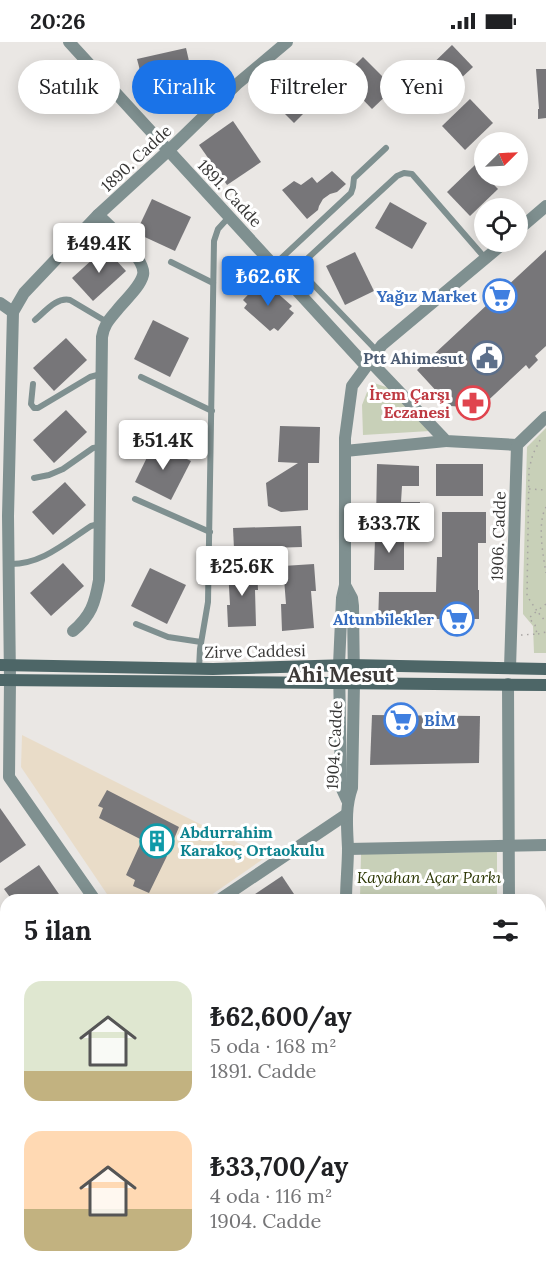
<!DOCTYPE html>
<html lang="tr">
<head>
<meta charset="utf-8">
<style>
	body { margin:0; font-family:Lora,serif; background:#f6f6f6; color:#202124; height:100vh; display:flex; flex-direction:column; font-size:22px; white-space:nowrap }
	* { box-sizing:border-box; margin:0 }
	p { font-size:20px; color:#757577 }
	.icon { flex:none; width:33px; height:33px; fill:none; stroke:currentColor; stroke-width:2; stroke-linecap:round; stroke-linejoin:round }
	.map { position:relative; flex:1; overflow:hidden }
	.details { position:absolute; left:0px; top:852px; width:546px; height:384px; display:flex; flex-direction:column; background:#fff; border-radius:18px 18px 0 0; box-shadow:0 3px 15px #0003 }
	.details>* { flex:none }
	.banner { position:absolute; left:18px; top:18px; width:510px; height:54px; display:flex; gap:12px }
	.needle { width:39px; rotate:66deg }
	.buttons { position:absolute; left:474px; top:90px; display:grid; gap:12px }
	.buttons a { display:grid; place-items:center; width:54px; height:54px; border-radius:50%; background:#fff; box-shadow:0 3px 15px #0003; font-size:30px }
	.price { position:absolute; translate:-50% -51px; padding:0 14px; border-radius:6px; background:#fff; color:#222; font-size:20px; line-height:39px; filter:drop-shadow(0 2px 3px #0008) }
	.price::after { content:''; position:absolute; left:50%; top:36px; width:18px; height:14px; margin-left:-9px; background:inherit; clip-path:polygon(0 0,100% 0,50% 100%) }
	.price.active { background:#1a73e8; color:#fff }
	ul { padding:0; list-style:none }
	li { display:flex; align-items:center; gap:18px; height:150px; padding:0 24px }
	li span { display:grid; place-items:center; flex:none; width:168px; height:120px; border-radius:18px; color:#555 }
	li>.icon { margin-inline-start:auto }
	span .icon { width:72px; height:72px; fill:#fffc; stroke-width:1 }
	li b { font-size:26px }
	h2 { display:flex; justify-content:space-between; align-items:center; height:72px; padding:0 24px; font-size:26px }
	.tag { padding:0 21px; border-radius:27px; background:#fff; box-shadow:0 3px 15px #0003; font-size:21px; line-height:54px }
	.tag.active { background:#1a73e8; color:#fff }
	.status { display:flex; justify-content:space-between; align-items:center; height:42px; padding:0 30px; background:#fff; direction:ltr }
	.status svg { height:16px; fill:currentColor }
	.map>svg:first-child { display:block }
	.education { fill:#e9dcc8 }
	.green { fill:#c8d0b8 }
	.building { fill:#777679 }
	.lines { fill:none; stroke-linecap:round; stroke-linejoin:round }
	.path { stroke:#a7a4a2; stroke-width:1.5; stroke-dasharray:1.5 4.5; stroke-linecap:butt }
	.service { stroke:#7f9090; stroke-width:6 }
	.minor { stroke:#7f9090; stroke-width:12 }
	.secondary { stroke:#4d6667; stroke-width:12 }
	.labels { text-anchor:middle; stroke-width:6; stroke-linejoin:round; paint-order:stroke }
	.street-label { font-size:16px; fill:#373635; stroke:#fff }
	.shop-label { font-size:16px; font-weight:bold; fill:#366cbe; stroke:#fff; text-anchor:end }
	.service-label { font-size:16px; font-weight:bold; fill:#4e5e75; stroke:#fff; text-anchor:end }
	.health-label { font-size:16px; font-weight:bold; fill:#be3a42; stroke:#fff; text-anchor:end }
	.culture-label { font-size:16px; font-weight:bold; fill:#0d838f; stroke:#fff; text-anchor:start }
	.park-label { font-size:16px; font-style:italic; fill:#2b3602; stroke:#fff }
	.district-label { font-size:22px; font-weight:bold; fill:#3d3a38; stroke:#fff }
</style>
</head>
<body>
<div class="status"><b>20:26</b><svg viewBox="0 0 49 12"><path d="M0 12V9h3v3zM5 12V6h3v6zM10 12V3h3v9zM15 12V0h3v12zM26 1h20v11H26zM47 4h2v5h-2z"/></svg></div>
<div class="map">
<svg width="546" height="1236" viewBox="0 0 546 1236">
	<rect width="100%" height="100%" fill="#eae7e4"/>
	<g class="education">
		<path d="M22 693 266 815 204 858H111L21 725Z"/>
		<path d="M364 1230H520L521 1236H362Z"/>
	</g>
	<g class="green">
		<path d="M371 340 389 346 430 389 363 393 362 363Z"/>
		<path d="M546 386V611H534L533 584 523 572V550L527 405Z"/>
		<path d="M497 810V858H360L361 812Z"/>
		<path d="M6 923V992L0 996V927Z"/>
	</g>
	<g class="building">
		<path d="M452 3 473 25 442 54 421 33Z"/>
		<path d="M186 6 194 41 146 52 137 17Z"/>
		<path d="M363 15 394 46 372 67 342 36Z"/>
		<path d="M290 23 321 54 294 81 263 50Z"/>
		<path d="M536 27H546V76L538 77V67H539Z"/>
		<path d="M470 57 493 81 465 108 442 84Z"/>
		<path d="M233 79 261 120 227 143 199 103Z"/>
		<path d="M475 123 498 147 470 174 447 150Z"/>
		<path d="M332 129 346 142 337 150 330 152 323 157 319 164 318 168 307 177 282 148 294 139 301 143 312 135 317 141Z"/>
		<path d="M152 157 191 175 175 209 136 191Z"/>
		<path d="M390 160 427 181 412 207 375 186Z"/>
		<path d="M105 206 126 229 93 259 72 236Z"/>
		<path d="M546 208V304L535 314 538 318 529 327 526 323 480 366 450 364 417 328Z"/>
		<path d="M355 210 374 249 345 263 326 224Z"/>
		<path d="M259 241 263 244 266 241 292 264 289 267 294 271 278 289 274 286 270 289 244 266 247 262 243 258Z"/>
		<path d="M153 278 189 296 170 335 134 317Z"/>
		<path d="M66 296 87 318 54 349 33 326Z"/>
		<path d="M66 368 87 390 54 421 33 398Z"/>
		<path d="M280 384 320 385 319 421H308V468L281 470 268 464 266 441 298 421 278 420Z"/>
		<path d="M154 401 191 419 171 458 135 440Z"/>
		<path d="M377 422 419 424V444H402L401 460H420L419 481 376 480Z"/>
		<rect x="436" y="422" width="47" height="32"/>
		<path d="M65 440 86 463 53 493 32 470Z"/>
		<path d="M442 470H486V501H478V548H479V577H424V582H378L379 550H436L437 515H442Z"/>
		<path d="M301 484 302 505 234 507 233 486Z"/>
		<path d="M375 496H404V528H374Z"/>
		<path d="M63 521 84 544 51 574 30 551Z"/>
		<path d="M314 522 316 549H311L314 586 282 589 281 562H286L283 524Z"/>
		<path d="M150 526 186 543 167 582 131 564Z"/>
		<path d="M257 526 258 548H255L256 584 228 585 227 563H230L228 527Z"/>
		<path d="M372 673 480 674 479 721 370 723Z"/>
		<path d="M107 748 179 785 174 797 173 796 165 814H167L149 851 133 844 135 838 126 833 142 798 99 776 103 766 98 764Z"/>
		<path d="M0 766 26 803 0 821Z"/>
		<path d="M39 823 63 858H12L4 847Z"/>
		<path d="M282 834 298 858H246Z"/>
	</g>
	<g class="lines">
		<g class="path">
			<path d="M540 398 533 412 529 427 527 554 537 569 546 562"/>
			<path d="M529 447 546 448"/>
			<path d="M546 465C537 481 543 513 546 531"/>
			<path d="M538 592 546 590"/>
			<path d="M521 593 537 592 535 583 529 576 537 569 546 580"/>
		</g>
		<g class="service">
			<path d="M171 220 213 241"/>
			<path d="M274 223 351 151 353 145 354 136 386 106"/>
			<path d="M35 278C45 270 56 255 70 258L107 280"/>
			<path d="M377 309 307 236C302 229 302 222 308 216L397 134 404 131 412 132 485 216"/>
			<path d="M141 335 212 369"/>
			<path d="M33 342 31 362 34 366H38L90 335 101 332"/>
			<path d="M34 436 49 433 63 427 93 406 100 405"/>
			<path d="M135 457 210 490"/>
			<path d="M9 522C41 523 65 501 91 484L99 482"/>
			<path d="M136 582 168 595 201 600"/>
			<path d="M199 627 200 607 208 560 214 199 218 187 229 175"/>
			<path d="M343 1236 351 1230 355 1236"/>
		</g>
		<g class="minor">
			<path d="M69 0 366 324"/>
			<path d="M518 188 546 164"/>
			<path d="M0 261 13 270"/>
			<path d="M370 319 446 399 517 403"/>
			<path d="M345 409 446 399"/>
			<path d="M345 543 352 556 353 564 354 641 352 746C345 765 347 785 348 806 348 823 346 841 346 858"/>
			<path d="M73 589C91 574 95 561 99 538L102 295C104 282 110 277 118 267 126 257 140 245 143 233 147 218 109 183 98 173"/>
			<path d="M510 626 517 403 546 375"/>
			<path d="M508 642 509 858"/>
			<path d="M347 758 341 745 339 623 342 556 345 543V396L352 344 382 303 505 200"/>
			<path d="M348 807 546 803"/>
			<path d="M95 858 9 735 10 638 8 474 13 270 24 251 98 173 168 109 237 42 287 0"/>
			<path d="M219 858 347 772"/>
			<path d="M0 897 6 906"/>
			<path d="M0 921 6 917"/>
			<path d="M540 961H546"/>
			<path d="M0 1005 6 1001"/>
			<path d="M0 1186 6 1182"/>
			<path d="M540 1196H546"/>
		</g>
		<g class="secondary">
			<path d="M0 623 213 627 350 623 546 627"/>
			<path d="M0 638 546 643"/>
		</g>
	</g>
	<defs>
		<symbol id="supermarket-ring" viewBox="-11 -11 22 22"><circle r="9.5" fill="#fff" stroke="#3f7fe0" stroke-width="1.5"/><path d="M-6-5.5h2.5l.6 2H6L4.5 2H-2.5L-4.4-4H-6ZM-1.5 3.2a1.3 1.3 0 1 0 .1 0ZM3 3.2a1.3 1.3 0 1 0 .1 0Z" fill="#3f7fe0"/></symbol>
		<symbol id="civic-ring" viewBox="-11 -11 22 22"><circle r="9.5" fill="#fff" stroke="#5c6f8a" stroke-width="1.5"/><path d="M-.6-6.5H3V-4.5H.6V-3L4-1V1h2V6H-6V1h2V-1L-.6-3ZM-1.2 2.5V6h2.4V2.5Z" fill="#5c6f8a"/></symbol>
		<symbol id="pharmacy-ring" viewBox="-11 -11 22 22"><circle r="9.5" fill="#fff" stroke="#e0444e" stroke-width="1.5"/><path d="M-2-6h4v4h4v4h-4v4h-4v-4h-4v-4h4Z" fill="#e0444e"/></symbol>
		<symbol id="building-ring" viewBox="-11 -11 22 22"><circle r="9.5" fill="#fff" stroke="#0f9aa8" stroke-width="1.5"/><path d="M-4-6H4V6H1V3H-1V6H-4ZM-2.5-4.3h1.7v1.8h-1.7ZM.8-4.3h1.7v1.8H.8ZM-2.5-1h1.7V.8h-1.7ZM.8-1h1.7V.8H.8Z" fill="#0f9aa8"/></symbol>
	</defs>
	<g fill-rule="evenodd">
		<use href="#supermarket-ring" x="481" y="235" width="38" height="38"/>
		<use href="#civic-ring" x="468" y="297" width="38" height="38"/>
		<use href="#pharmacy-ring" x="454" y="342" width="38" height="38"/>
		<use href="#supermarket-ring" x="438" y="558" width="38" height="38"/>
		<use href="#supermarket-ring" x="382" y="659" width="38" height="38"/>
		<use href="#building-ring" x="138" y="780" width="38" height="38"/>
	</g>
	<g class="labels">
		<g class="street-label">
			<text transform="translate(136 116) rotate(-43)" y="6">1890. Cadde</text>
			<text transform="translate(230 151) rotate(47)" y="6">1891. Cadde</text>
			<text transform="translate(498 494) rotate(-88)" y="6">1906. Cadde</text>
			<text transform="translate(255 609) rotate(-1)" y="6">Zirve Caddesi</text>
			<text transform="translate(334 703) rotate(-87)" y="6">1904. Cadde</text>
		</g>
		<g class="shop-label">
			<text x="477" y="260">Yağız Market</text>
			<text x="434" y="583">Altunbilekler</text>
			<text x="424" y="684" text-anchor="start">BİM</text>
		</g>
		<g class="service-label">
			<text x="464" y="322">Ptt Ahimesut</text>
		</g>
		<g class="health-label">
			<text x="450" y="358">İrem Çarşı<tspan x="450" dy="18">Eczanesi</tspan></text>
		</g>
		<g class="culture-label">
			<text x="180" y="796">Abdurrahim<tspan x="180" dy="18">Karakoç Ortaokulu</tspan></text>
		</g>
		<g class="park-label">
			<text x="429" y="841">Kayahan Açar Parkı</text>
		</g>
		<g class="district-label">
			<text x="341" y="640">Ahi Mesut</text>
		</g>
	</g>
</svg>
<div class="buttons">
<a><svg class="needle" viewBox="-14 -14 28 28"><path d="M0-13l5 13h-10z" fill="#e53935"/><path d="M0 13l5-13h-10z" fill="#757577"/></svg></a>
<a><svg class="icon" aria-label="locate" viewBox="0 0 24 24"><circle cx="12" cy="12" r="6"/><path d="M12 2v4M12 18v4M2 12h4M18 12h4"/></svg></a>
</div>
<b class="price" style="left:99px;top:232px">₺49.4K</b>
<b class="price active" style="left:268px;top:265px">₺62.6K</b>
<b class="price" style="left:163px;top:429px">₺51.4K</b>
<b class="price" style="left:389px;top:512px">₺33.7K</b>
<b class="price" style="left:242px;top:555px">₺25.6K</b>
<div class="banner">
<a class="tag">Satılık</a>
<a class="tag active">Kiralık</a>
<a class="tag">Filtreler</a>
<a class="tag">Yeni</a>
</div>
<section class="details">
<h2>5 ilan<svg class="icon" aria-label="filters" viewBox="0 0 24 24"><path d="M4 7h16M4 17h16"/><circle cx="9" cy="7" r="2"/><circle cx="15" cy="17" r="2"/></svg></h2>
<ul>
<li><span style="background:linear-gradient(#dfe7d0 75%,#c2b280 0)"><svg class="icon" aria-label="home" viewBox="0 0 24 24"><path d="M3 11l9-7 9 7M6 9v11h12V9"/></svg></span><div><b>₺62,600/ay</b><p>5 oda · 168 m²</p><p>1891. Cadde</p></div></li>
<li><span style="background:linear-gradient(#ffd9b3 65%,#c2b280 0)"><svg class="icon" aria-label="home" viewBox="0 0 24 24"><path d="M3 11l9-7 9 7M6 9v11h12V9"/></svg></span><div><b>₺33,700/ay</b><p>4 oda · 116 m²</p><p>1904. Cadde</p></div></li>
</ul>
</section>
</div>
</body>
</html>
